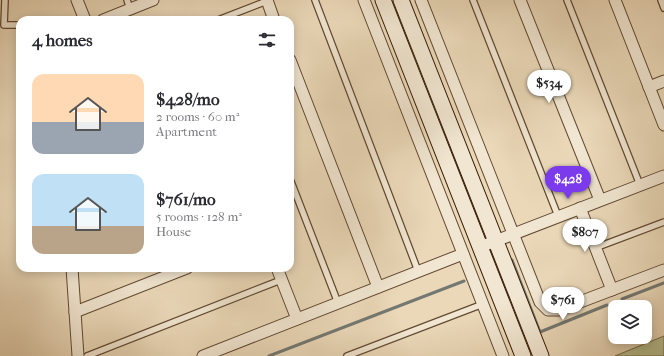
<!DOCTYPE html>
<html lang="en">
<head>
<meta charset="utf-8">
<style>
	body { margin:0; font-family:"IM FELL French Canon",serif; background:#f2f2f3; color:#2b2b33; height:100vh; display:flex; flex-direction:column; font-size:15px; white-space:nowrap }
	* { box-sizing:border-box; margin:0 }
	p { font-size:13px; color:#7c7c81 }
	.icon { flex:none; width:22px; height:22px; fill:none; stroke:currentColor; stroke-width:2; stroke-linecap:round; stroke-linejoin:round }
	.map { position:relative; flex:1; overflow:hidden }
	.drawer { position:absolute; left:16px; top:16px; width:278px; height:256px; display:flex; flex-direction:column; background:#fff; border-radius:12px; box-shadow:0 2px 10px #0003 }
	.drawer>* { flex:none }
	.buttons { position:absolute; left:608px; top:300px; display:grid; gap:8px }
	.buttons a { display:grid; place-items:center; width:44px; height:44px; border-radius:8px; background:#fff; box-shadow:0 2px 10px #0003; font-size:20px }
	.price { position:absolute; translate:-50% -34px; padding:0 9px; border-radius:14px; background:#fff; color:#222; font-size:13px; line-height:26px; filter:drop-shadow(0 1px 2px #0008) }
	.price::after { content:''; position:absolute; left:50%; top:24px; width:12px; height:9px; margin-left:-6px; background:inherit; clip-path:polygon(0 0,100% 0,50% 100%) }
	.price.active { background:#7c3aed; color:#fff }
	ul { padding:0; list-style:none }
	li { display:flex; align-items:center; gap:12px; height:100px; padding:0 16px }
	li span { display:grid; place-items:center; flex:none; width:112px; height:80px; border-radius:12px; color:#555 }
	li>.icon { margin-inline-start:auto }
	span .icon { width:48px; height:48px; fill:#fffc; stroke-width:1 }
	li b { font-size:17px }
	h2 { display:flex; justify-content:space-between; align-items:center; height:48px; padding:0 16px; font-size:17px }
	.map>svg:first-child { display:block }
	.green { fill:#b7bf8f; stroke:#766c4a }
	.lines { fill:none; stroke-linecap:round; stroke-linejoin:round }
	.stream { stroke:#737872; stroke-width:3 }
	.lane-casing { stroke:#624a32; stroke-width:8 }
	.street-casing { stroke:#624a32; stroke-width:13 }
	.secondary-casing { stroke:#351a05; stroke-width:17 }
	.lane { stroke:#f1e6d1; stroke-width:5.5 }
	.street { stroke:#f1e6d1; stroke-width:11 }
	.secondary { stroke:#f1e6d1; stroke-width:15 }
</style>
</head>
<body>
<div class="map">
<svg width="664" height="356" viewBox="0 0 664 356">
	<rect width="100%" height="100%" fill="#ead8b8"/>
	<filter id="stains"><feTurbulence type="fractalNoise" baseFrequency=".005" numOctaves="4"/><feColorMatrix values="0 0 0 0 .2 0 0 0 0 .09 0 0 0 0 .02 0 0 0 .5 -.17"/></filter>
	<radialGradient id="worn" r=".72"><stop offset=".6" stop-color="#630" stop-opacity="0"/><stop offset="1" stop-color="#630" stop-opacity=".3"/></radialGradient>
	<path class="green" d="M664 336V356H615Z"/>
	<g class="lines">
		<g class="stream">
			<path d="M512 260 540 332 607 305"/>
			<path d="M622 299 664 283"/>
			<path d="M269 356 464 281"/>
		</g>
		<defs>
			<g id="lane">
				<path d="M5 0 4 25H20"/>
				<path d="M127 0 130 9"/>
				<path d="M315 0 418 271"/>
				<path d="M473 0 558 216"/>
				<path d="M567 0 640 185"/>
				<path d="M661 0 664 8"/>
				<path d="M218 20 267 1"/>
				<path d="M290 179 338 303"/>
				<path d="M595 248 664 222"/>
				<path d="M87 356 281 280"/>
				<path d="M347 356 483 304"/>
			</g>
			<g id="street">
				<path d="M77 0 85 20"/>
				<path d="M267 0 274 20"/>
				<path d="M364 0 503 356"/>
				<path d="M421 0 540 302 548 310H559L664 270"/>
				<path d="M520 0 600 200"/>
				<path d="M615 0 664 125"/>
				<path d="M103 20 153 0"/>
				<path d="M290 60 378 287"/>
				<path d="M649 87 664 81"/>
				<path d="M580 208 612 290"/>
				<path d="M480 247 664 176"/>
				<path d="M72 268 78 356"/>
				<path d="M277 268 297 319"/>
				<path d="M75 312 187 268"/>
				<path d="M203 356 463 254"/>
			</g>
			<g id="secondary">
				<path d="M383 0 523 356"/>
				<path d="M401 0 541 356"/>
			</g>
		</defs>
		<use href="#lane" class="lane-casing"/>
		<use href="#street" class="street-casing"/>
		<use href="#secondary" class="secondary-casing"/>
		<use href="#lane" class="lane"/>
		<use href="#street" class="street"/>
		<use href="#secondary" class="secondary"/>
	</g>
	<rect width="100%" height="100%" filter="url(#stains)"/>
	<rect width="100%" height="100%" fill="url(#worn)"/>
</svg>
<div class="buttons">
<a><svg class="icon" aria-label="layers" viewBox="0 0 24 24"><path d="M12 4l9 5-9 5-9-5zM3 14l9 5 9-5"/></svg></a>
</div>
<b class="price" style="left:549px;top:104px">$534</b>
<b class="price active" style="left:568px;top:200px">$428</b>
<b class="price" style="left:585px;top:253px">$807</b>
<b class="price" style="left:563px;top:321px">$761</b>
<section class="drawer">
<h2>4 homes<svg class="icon" aria-label="filters" viewBox="0 0 24 24"><path d="M4 7h16M4 17h16"/><circle cx="9" cy="7" r="2"/><circle cx="15" cy="17" r="2"/></svg></h2>
<ul>
<li><span style="background:linear-gradient(#ffd9b3 60%,#9aa5b1 0)"><svg class="icon" aria-label="home" viewBox="0 0 24 24"><path d="M3 11l9-7 9 7M6 9v11h12V9"/></svg></span><div><b>$428/mo</b><p>2 rooms · 60 m²</p><p>Apartment</p></div></li>
<li><span style="background:linear-gradient(#bfe0f5 65%,#b9a48a 0)"><svg class="icon" aria-label="home" viewBox="0 0 24 24"><path d="M3 11l9-7 9 7M6 9v11h12V9"/></svg></span><div><b>$761/mo</b><p>5 rooms · 128 m²</p><p>House</p></div></li>
</ul>
</section>
</div>
</body>
</html>
